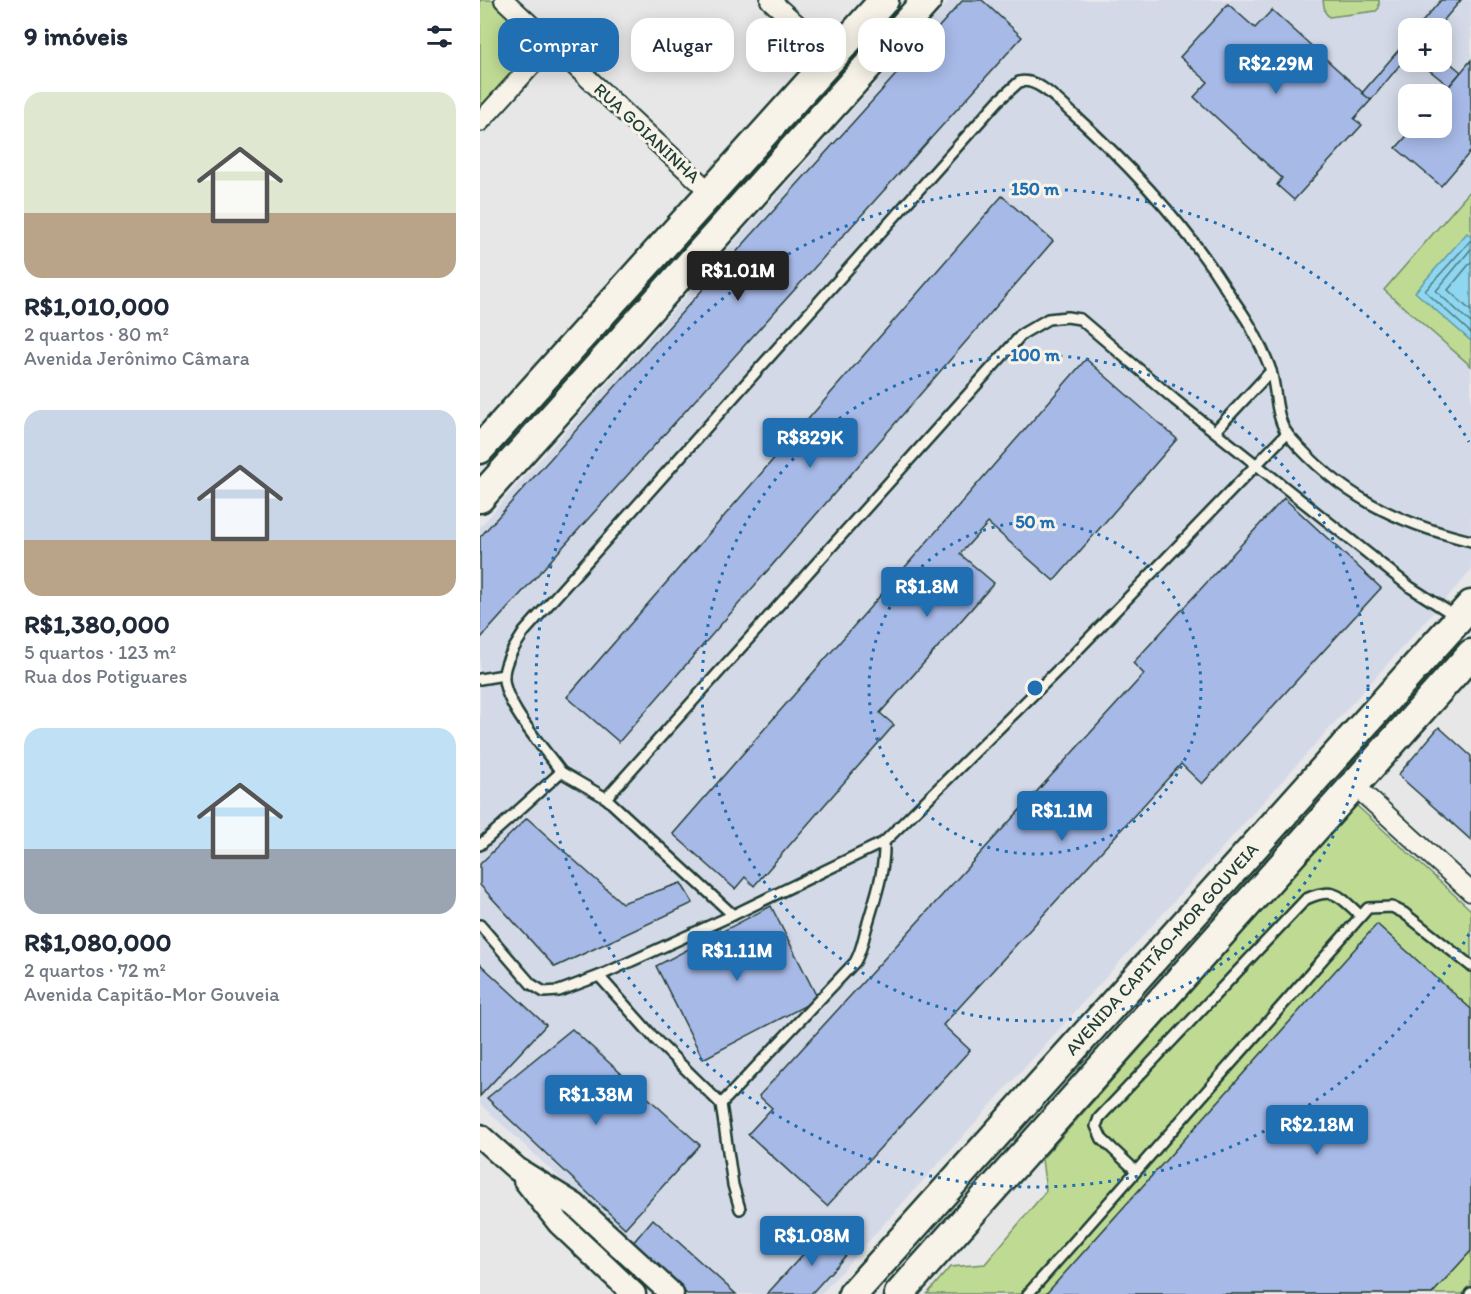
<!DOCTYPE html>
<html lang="pt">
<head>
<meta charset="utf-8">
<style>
	body { margin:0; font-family:Itim,sans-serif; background:#f2f2f3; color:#1f2937; height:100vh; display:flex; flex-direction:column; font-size:22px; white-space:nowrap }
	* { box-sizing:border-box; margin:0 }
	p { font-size:20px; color:#747a83 }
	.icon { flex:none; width:33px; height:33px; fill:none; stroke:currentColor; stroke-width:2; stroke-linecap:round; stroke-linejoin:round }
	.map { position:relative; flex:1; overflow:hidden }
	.drawer { display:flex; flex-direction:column; background:#fff; width:480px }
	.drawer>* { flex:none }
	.guide { position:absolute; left:18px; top:18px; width:570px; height:54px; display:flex; gap:12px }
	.buttons { position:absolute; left:918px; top:18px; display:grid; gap:12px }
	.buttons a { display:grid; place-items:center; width:54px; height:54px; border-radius:12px; background:#fff; box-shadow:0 3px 15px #0003; font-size:30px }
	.price { position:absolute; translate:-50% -51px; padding:0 14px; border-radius:6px; background:#1f6fb2; color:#fff; font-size:20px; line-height:39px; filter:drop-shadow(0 2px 3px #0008) }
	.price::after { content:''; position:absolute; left:50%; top:36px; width:18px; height:14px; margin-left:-9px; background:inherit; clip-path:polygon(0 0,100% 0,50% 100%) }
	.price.current { background:#222; color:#fff }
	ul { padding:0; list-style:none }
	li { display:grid; align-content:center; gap:12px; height:318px; padding:0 24px }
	li span { display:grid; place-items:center; height:186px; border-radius:18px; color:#555 }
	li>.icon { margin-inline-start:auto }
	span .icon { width:108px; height:108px; fill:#fffc; stroke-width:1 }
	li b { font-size:26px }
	h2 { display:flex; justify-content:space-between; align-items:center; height:72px; padding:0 24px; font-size:26px }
	.tag { padding:0 21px; border-radius:18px; background:#fff; box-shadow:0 3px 15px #0003; font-size:21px; line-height:54px }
	.tag.current { background:#1f6fb2; color:#fff }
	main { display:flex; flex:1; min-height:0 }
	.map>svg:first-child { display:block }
	.built { fill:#d4d9e8; fill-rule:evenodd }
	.green { fill:#bfdb93; stroke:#6f8c64; stroke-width:1.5 }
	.water { fill:#8fd6f0; stroke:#6299a5; stroke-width:1.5 }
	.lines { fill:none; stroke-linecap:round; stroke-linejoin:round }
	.shore { stroke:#4c7a7f; stroke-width:1.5 }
	.building { fill:#a7b9e7; stroke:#1f3d34; stroke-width:1.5 }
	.service-casing { stroke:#1f3d34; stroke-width:14 }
	.minor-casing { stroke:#1f3d34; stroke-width:22 }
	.tertiary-casing { stroke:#1f3d34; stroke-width:27 }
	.primary-casing { stroke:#1f3d34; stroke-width:33 }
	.service { stroke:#f7f3e8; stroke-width:9 }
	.minor { stroke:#f7f3e8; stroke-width:18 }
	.tertiary { stroke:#f7f3e8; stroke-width:22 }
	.primary { stroke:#f7f3e8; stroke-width:28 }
	.ring { fill:none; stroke:#1f6fb2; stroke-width:3; stroke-dasharray:3 6 }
	.labels { text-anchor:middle; stroke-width:6; stroke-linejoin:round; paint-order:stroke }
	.street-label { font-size:18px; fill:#1f3d34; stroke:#f7f3e8 }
	.centre { fill:#1f6fb2; stroke:#f7f3e8; stroke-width:3 }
	.ring-label { font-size:18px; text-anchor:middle; font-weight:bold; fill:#1f6fb2; stroke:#f7f3e8; stroke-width:6; stroke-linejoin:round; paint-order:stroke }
</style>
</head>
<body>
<main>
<section class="drawer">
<h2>9 imóveis<svg class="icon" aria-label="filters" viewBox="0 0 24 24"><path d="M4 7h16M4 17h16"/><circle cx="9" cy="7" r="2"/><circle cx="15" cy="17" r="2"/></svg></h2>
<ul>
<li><span style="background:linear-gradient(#dfe7d0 65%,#b9a48a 0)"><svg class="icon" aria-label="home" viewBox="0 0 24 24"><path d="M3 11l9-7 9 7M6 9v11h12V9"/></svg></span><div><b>R$1,010,000</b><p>2 quartos · 80 m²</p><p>Avenida Jerônimo Câmara</p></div></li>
<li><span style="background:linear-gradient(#c9d6e8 70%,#b9a48a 0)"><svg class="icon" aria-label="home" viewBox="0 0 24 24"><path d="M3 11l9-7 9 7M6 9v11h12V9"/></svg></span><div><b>R$1,380,000</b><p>5 quartos · 123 m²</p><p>Rua dos Potiguares</p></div></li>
<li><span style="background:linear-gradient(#bfe0f5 65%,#9aa5b1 0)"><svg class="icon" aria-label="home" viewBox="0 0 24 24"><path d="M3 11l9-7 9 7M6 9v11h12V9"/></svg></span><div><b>R$1,080,000</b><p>2 quartos · 72 m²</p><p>Avenida Capitão-Mor Gouveia</p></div></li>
</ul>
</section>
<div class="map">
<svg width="991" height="1294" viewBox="0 0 991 1294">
	<rect width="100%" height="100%" fill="#e7e7e8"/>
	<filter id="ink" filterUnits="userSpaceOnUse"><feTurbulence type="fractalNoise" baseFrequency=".0167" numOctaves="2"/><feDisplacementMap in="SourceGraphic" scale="12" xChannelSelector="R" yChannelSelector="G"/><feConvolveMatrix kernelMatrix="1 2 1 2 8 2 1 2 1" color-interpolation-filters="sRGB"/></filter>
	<g filter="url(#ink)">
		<path class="built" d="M470 0H991V571L341 1294H205L0 1104V527ZM928 28H962V62H928ZM928 94H962V128H928Z"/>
		<g class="green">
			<path d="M0 0H27L77 46 0 128Z"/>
			<path d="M843 0H899V8L896 11 849 17 845 12Z"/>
			<path d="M991 190V366L904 290Z"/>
			<path d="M876 805 991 910V1294H447L470 1267 505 1264 566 1191 562 1159Z"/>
		</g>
		<path class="water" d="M987 233 991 236V341L935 292Z"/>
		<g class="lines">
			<g class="shore">
				<path d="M991 240 945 291 991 333"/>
				<path d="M991 249 956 291 991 323"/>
				<path d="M991 262 968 290 991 311"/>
			</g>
		</g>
		<g class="building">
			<path d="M483 0H502L542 37 0 639V537Z"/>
			<path d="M961 0H981L957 28H937Z"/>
			<path d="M748 4 775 28 792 10 891 100 874 119 882 125 814 200 797 185 802 178 714 97 728 82 700 57Z"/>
			<path d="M928 39V55L891 100 882 93Z"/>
			<path d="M962 56 981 72 969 86 939 62H962Z"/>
			<path d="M991 60V151L961 186 916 148 934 128H962V95Z"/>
			<path d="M522 196 573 241 139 742 87 697Z"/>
			<path d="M606 359 697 439 574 581 508 523 480 554 514 583 400 713 414 725 274 886 265 877 255 889 193 834Z"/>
			<path d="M804 498 901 588 722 784 701 764 463 1025 490 1050 347 1206 268 1134 292 1108 279 1096 664 674 653 663Z"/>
			<path d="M959 727 991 756V840L918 775Z"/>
			<path d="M47 818 142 903 201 883 213 903 75 967 0 885V864Z"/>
			<path d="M291 906 338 999 223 1059 176 966Z"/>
			<path d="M897 924 991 1009V1251L952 1294H566Z"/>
			<path d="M0 964 66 1025 0 1096Z"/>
			<path d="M92 1029 220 1145 145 1228 7 1098Z"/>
			<path d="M173 1219 256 1294H207L152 1244Z"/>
			<path d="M345 1230 369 1252 331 1294H287Z"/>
		</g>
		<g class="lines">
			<defs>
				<g id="service">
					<path d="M735 431 791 371"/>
					<path d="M0 679 24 675"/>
					<path d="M81 772 126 798 542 334 568 319 587 317 600 319 695 400 930 587 977 617"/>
					<path d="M126 798 253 915"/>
					<path d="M0 845 81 772C65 749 21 702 24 674 26 658 36 645 44 632L518 101 539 82C558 77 579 102 592 113 652 167 707 226 750 295 758 307 768 320 774 333 780 345 787 358 791 371 797 391 795 419 809 436 860 495 916 523 991 541"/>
					<path d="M0 925 51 984 64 992 79 991 119 976 253 915 404 842 589 659 807 433"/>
					<path d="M119 976 176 1040 241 1104"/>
					<path d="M655 1170 622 1139 616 1126 619 1118 826 899C855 886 859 896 880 915"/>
					<path d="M260 1209 253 1185 241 1104 375 962C382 950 383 939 387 926 395 898 405 872 404 842"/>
					<path d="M548 1294 888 908 912 907 924 913 991 966"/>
					<path d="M990 1294 991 1293"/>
				</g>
				<g id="minor">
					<path d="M24 0 231 193"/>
					<path d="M290 0 353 57"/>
					<path d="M0 122 72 43"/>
					<path d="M874 785 991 892"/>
				</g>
				<g id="tertiary">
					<path d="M0 1136 37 1169 95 1205 192 1294"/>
					<path d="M45 1180 79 1223 154 1294"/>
				</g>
				<g id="primary">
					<path d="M0 449 404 0"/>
					<path d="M0 498 447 0"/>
					<path d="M373 1294 991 605"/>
					<path d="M419 1294 991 654"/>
				</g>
			</defs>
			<use href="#service" class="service-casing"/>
			<use href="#minor" class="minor-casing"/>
			<use href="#tertiary" class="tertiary-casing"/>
			<use href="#primary" class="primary-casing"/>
			<use href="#service" class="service"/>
			<use href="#minor" class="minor"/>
			<use href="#tertiary" class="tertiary"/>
			<use href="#primary" class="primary"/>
		</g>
	</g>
	<g class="ring">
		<circle cx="555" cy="688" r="166"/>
		<circle cx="555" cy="688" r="333"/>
		<path d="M989 934A499 499 0 1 1 989 442"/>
	</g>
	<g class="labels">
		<g class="street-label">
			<text transform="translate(167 133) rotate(43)" y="6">RUA GOIANINHA</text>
			<text transform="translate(682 949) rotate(-48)" y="6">AVENIDA CAPITÃO-MOR GOUVEIA</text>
		</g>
	</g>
	<circle cx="555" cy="688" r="9" class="centre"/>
	<g class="ring-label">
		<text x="555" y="195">150 m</text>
		<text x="555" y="361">100 m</text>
		<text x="555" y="528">50 m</text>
	</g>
</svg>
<div class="buttons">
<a>+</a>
<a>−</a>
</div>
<b class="price" style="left:796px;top:95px">R$2.29M</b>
<b class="price current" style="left:258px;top:302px">R$1.01M</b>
<b class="price" style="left:330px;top:469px">R$829K</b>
<b class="price" style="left:447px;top:618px">R$1.8M</b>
<b class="price" style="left:582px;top:842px">R$1.1M</b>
<b class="price" style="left:257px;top:982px">R$1.11M</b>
<b class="price" style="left:116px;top:1126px">R$1.38M</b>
<b class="price" style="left:837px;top:1156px">R$2.18M</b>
<b class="price" style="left:332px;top:1267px">R$1.08M</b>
<div class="guide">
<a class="tag current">Comprar</a>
<a class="tag">Alugar</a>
<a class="tag">Filtros</a>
<a class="tag">Novo</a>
</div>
</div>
</main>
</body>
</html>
